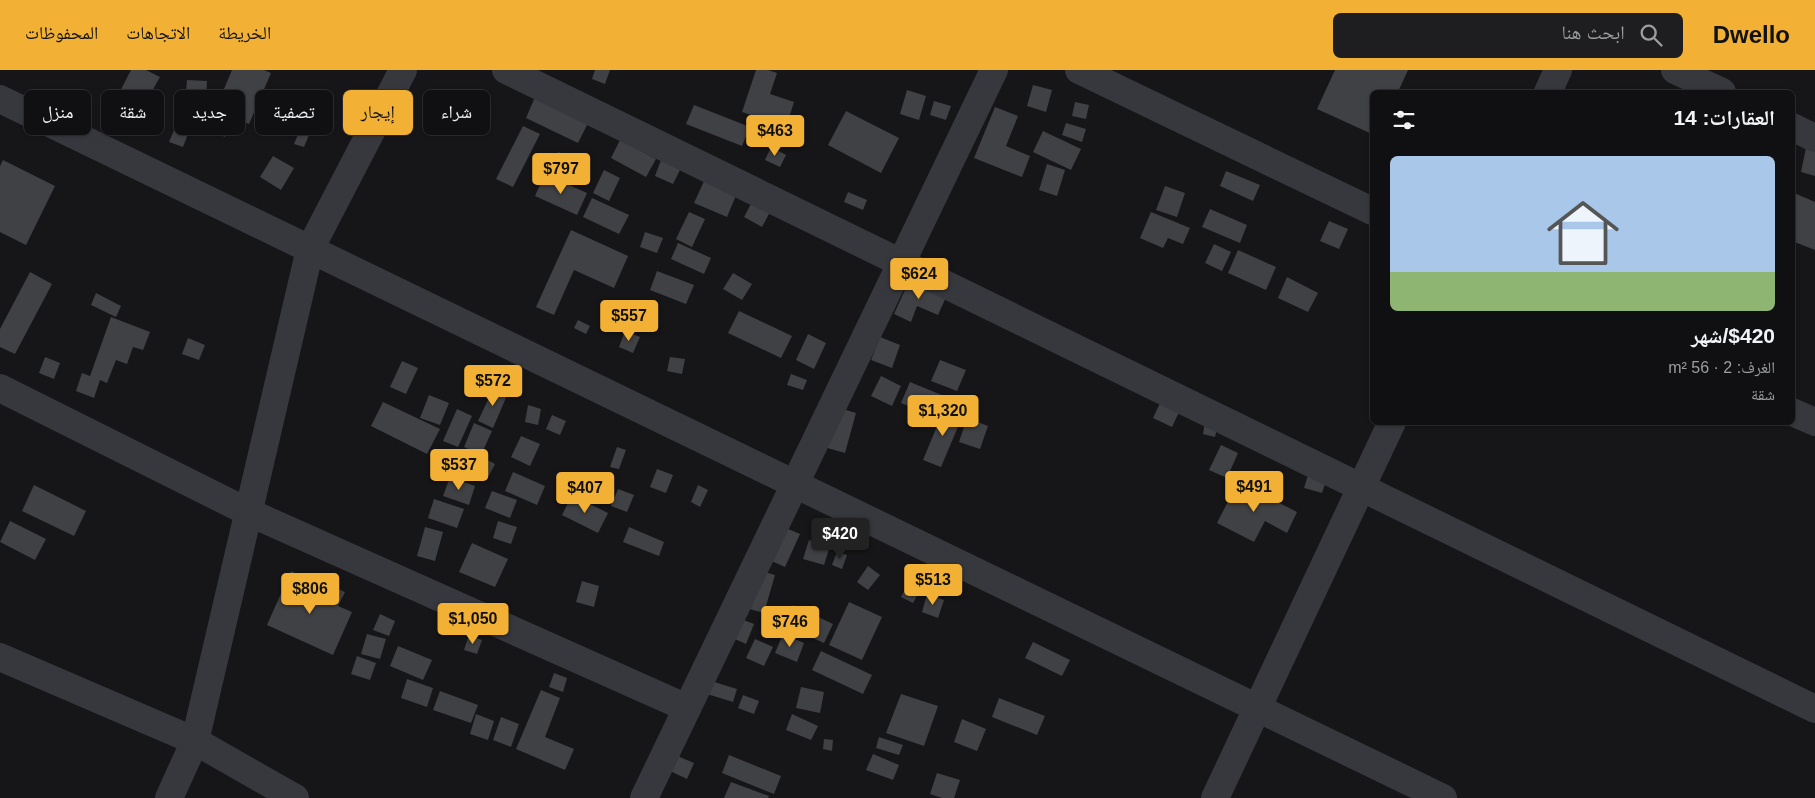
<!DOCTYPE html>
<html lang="ar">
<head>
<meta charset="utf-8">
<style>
	body { margin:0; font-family:Helvetica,"Noto Naskh Arabic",sans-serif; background:#1e1e20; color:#f1f3f6; direction:rtl; height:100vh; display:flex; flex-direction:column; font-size:19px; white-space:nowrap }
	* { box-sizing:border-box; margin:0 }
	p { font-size:16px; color:#9c9d9f }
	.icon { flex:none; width:28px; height:28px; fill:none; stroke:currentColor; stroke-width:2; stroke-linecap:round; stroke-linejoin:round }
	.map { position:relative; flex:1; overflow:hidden; direction:ltr }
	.drawer { position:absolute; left:1370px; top:20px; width:425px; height:335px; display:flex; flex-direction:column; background:#101012; border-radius:8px; box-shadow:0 1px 4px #0004,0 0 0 1px #303032; direction:rtl }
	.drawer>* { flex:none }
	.top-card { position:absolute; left:15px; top:20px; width:475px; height:45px; direction:rtl; display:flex; gap:10px }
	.price { position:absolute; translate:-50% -42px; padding:0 11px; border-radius:5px; background:#f2b134; color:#111; font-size:16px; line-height:32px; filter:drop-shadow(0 1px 2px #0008) }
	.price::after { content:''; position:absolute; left:50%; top:30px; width:15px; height:11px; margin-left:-8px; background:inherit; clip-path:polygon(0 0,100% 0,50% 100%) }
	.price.on { background:#222; color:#fff }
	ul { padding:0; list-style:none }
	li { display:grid; align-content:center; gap:10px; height:265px; padding:0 20px }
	li span { display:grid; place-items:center; height:155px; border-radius:8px; color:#555 }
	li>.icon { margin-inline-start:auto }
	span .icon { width:90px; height:90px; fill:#fffc; stroke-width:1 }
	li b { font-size:21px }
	h2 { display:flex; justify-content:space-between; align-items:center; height:60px; padding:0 20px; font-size:21px }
	.pill { padding:0 18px; border-radius:8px; background:#101012; box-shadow:0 1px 4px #0004,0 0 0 1px #303032; font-size:18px; line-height:45px }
	.pill.on { background:#f2b134; color:#111 }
	header { display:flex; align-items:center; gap:30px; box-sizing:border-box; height:70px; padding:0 25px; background:#f2b134; color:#111 }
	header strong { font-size:24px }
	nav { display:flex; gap:28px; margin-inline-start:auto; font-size:18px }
	.search { width:350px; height:45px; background:#1e1e20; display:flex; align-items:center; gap:12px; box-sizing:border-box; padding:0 18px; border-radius:8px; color:#9c9d9f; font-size:19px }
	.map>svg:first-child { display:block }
	.building { fill:#404145 }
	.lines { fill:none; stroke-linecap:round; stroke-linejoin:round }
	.street { stroke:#37383d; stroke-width:28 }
</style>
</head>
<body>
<header>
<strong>Dwello</strong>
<div class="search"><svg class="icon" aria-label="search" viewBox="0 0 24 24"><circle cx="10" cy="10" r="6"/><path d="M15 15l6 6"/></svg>ابحث هنا</div>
<nav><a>الخريطة</a><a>الاتجاهات</a><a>المحفوظات</a></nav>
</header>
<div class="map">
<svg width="1815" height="728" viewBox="0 0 1815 728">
	<rect width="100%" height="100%" fill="#161618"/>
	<g class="building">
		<path d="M131 0H146L160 7 138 46 114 33Z"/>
		<path d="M232 0H264L271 3 249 54 233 47 225 67 207 59Z"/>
		<path d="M595 0H610L605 14 592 9Z"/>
		<path d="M756 0H768L777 3 770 24 794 32 786 57 742 42Z"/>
		<path d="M1335 0H1408L1398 22H1372V64L1317 39Z"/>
		<path d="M187 10 207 11 206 35 185 34Z"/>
		<path d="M1033 15 1052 20 1046 42 1027 36Z"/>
		<path d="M907 20 926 26 919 50 900 44Z"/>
		<path d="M535 27 588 53 578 73 526 48Z"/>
		<path d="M934 31 951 36 946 50 930 45Z"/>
		<path d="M1075 32 1089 35 1086 49 1072 46Z"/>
		<path d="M694 35 750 57 742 76 686 54Z"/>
		<path d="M995 37 1018 46 1006 76 1030 86 1022 107 974 88Z"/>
		<path d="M846 41 899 68 881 103 828 75Z"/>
		<path d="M178 51 191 56 183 77 169 72Z"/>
		<path d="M1066 53 1086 59 1082 72 1062 65Z"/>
		<path d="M523 56 540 64 513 117 496 109Z"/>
		<path d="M1043 61 1081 79 1071 100 1033 82Z"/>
		<path d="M299 62 309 65 304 77 294 74Z"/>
		<path d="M620 70 656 89 646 107 611 88Z"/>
		<path d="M771 77 786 85 780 97 765 90Z"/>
		<path d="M1806 78 1815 80V106L1801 102Z"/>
		<path d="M558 82 575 88 569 107 552 101Z"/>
		<path d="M273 86 294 98 281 120 260 107Z"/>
		<path d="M3 90 55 116 26 175 0 162V96Z"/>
		<path d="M661 90 681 98 673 114 655 106Z"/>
		<path d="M1047 94 1065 100 1057 126 1039 120Z"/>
		<path d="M604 100 620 108 609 131 593 123Z"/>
		<path d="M1226 101 1260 115 1253 131 1220 116Z"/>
		<path d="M545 104 587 123 577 145 535 126Z"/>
		<path d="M705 109 737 123 727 147 694 133Z"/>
		<path d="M1165 116 1185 123 1177 147 1156 140Z"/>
		<path d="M848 122 867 130 863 140 844 132Z"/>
		<path d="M1792 122 1815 132V180L1792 171Z"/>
		<path d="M592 128 629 145 619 164 583 147Z"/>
		<path d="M752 132 770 142 762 157 744 147Z"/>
		<path d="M1210 139 1247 155 1240 173 1202 157Z"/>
		<path d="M689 142 705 149 692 177 676 169Z"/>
		<path d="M1151 142 1190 158 1183 174 1168 168 1163 178 1140 168Z"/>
		<path d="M1329 151 1348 159 1339 179 1320 171Z"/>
		<path d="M571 160 628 186 614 218 574 200 554 245 536 237Z"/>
		<path d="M645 162 663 168 657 183 640 177Z"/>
		<path d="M678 173 711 188 704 204 671 189Z"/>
		<path d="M1214 174 1231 182 1222 201 1205 193Z"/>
		<path d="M1238 180 1276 197 1266 220 1228 203Z"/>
		<path d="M657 201 694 215 686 234 650 220Z"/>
		<path d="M30 202 52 214 15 284 0 277V259Z"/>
		<path d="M733 203 752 214 742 230 723 219Z"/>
		<path d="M1287 207 1318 223 1308 242 1278 228Z"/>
		<path d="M910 209 947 225 938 245 917 236 911 252 894 244Z"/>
		<path d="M96 223 121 236 116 247 91 235Z"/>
		<path d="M739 241 792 266 781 288 728 263Z"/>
		<path d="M637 242 653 246 650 261 633 256Z"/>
		<path d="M111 247 150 262 143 280 133 277 127 294 116 290 107 313 100 310 94 328 76 321 82 303 90 306Z"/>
		<path d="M578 250 590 256 586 264 574 258Z"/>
		<path d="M625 261 640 267 633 283 619 277Z"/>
		<path d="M808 264 826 273 814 299 796 290Z"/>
		<path d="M880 267 900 275 892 298 871 290Z"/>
		<path d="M188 268 205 275 199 290 182 284Z"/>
		<path d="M45 287 60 293 54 309 39 303Z"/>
		<path d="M670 287 685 289 682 304 667 301Z"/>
		<path d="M940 290 966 300 957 321 931 311Z"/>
		<path d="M402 291 418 298 406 324 390 317Z"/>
		<path d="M791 304 807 310 803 320 787 315Z"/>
		<path d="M881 306 901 316 892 336 871 326Z"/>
		<path d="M910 312 944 326 935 347 901 333Z"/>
		<path d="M494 317 508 323 493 358 478 351Z"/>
		<path d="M429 325 449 333 440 355 420 348Z"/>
		<path d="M1162 329 1181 338 1172 357 1153 348Z"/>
		<path d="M383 332 440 359 427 384 371 356Z"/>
		<path d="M528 335 541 339 538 355 525 352Z"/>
		<path d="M836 337 856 343 845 383 824 377Z"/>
		<path d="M945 337 963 345 941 397 923 390Z"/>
		<path d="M457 339 472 346 458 377 443 371Z"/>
		<path d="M552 345 566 351 560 365 546 359Z"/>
		<path d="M967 348 988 356 980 379 959 372Z"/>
		<path d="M1205 351 1218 354 1215 367 1203 364Z"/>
		<path d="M474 353 492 361 481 385 464 377Z"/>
		<path d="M521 366 540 374 530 396 511 387Z"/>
		<path d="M1221 375 1238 383 1227 408 1209 400Z"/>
		<path d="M617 377 626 380 619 399 610 397Z"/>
		<path d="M482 387 495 394 486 411 473 404Z"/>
		<path d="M657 399 673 405 666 423 650 417Z"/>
		<path d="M1310 399 1328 405 1322 423 1304 418Z"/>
		<path d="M513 402 545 416 537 435 505 421Z"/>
		<path d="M450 407 475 416 469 435 443 426Z"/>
		<path d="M1238 412 1297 442 1287 463 1265 451 1254 472 1217 453Z"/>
		<path d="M34 415 86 441 74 466 22 441Z"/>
		<path d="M698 415 708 420 700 437 691 432Z"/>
		<path d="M618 419 634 425 627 442 611 436Z"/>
		<path d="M492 421 517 430 510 448 485 438Z"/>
		<path d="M572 425 608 443 598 463 562 445Z"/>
		<path d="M434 429 464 439 457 458 428 448Z"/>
		<path d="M10 451 46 469 35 490 0 472Z"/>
		<path d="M498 451 517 457 511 474 493 468Z"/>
		<path d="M781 456 800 464 785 497 767 489Z"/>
		<path d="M425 457 443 462 435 491 417 486Z"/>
		<path d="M629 457 664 472 659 486 623 472Z"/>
		<path d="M809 470 830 476 824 495 803 489Z"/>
		<path d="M472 473 508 489 495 517 459 502Z"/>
		<path d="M837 482 847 485 842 499 832 495Z"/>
		<path d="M868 496 880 505 868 520 857 512Z"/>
		<path d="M758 500 775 505 764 543 746 538Z"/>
		<path d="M291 501 310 510 305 522 323 530 329 515 345 522 338 536 352 542 333 585 267 555Z"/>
		<path d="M582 511 599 516 594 537 576 532Z"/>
		<path d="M907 516 919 522 913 533 901 527Z"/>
		<path d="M927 524 944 530 938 548 922 542Z"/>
		<path d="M849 532 882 547 862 590 829 575Z"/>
		<path d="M793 535 833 554 824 573 784 555Z"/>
		<path d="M380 544 395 551 389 566 373 560Z"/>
		<path d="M736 547 754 554 746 574 728 566Z"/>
		<path d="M367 564 386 569 380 589 361 584Z"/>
		<path d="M783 564 804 573 797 592 775 583Z"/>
		<path d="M469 565 482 570 477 584 464 580Z"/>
		<path d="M755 569 773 577 764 596 746 588Z"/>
		<path d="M1033 572 1070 590 1062 606 1025 588Z"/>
		<path d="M398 576 432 590 423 610 390 596Z"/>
		<path d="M821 581 872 605 863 624 812 600Z"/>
		<path d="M357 586 376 593 370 610 351 604Z"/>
		<path d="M554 603 567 608 563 622 549 617Z"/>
		<path d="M407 609 433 618 427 637 401 628Z"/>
		<path d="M711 611 737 619 733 632 707 624Z"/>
		<path d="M801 617 824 622 820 643 796 638Z"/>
		<path d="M541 620 560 628 545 667 574 679 565 700 516 679Z"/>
		<path d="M440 621 478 635 471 653 433 640Z"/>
		<path d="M901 624 938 636 924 676 886 663Z"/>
		<path d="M743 625 759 631 754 644 738 638Z"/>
		<path d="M999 628 1045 646 1037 665 992 647Z"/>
		<path d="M476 644 494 651 488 670 470 664Z"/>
		<path d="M792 644 818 656 811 670 786 660Z"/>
		<path d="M501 647 519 654 511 677 493 670Z"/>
		<path d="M962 649 986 659 977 681 954 672Z"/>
		<path d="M879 667 903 675 899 685 876 678Z"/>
		<path d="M824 669 833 670 832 681 823 679Z"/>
		<path d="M873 684 899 695 893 710 866 700Z"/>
		<path d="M675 685 694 693 687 709 668 700Z"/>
		<path d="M729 685 781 706 774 724 722 703Z"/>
		<path d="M937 703 960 710 954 728H942L930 724Z"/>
		<path d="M731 712 769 726 768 728H724Z"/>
	</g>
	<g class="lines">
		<g class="street">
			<path d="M506 0 1815 639"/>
			<path d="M1079 0 1372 141"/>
			<path d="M1675 0 1722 22"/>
			<path d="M1548 22 1558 0"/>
			<path d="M0 29 1443 728"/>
			<path d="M1792 57 1815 68"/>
			<path d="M0 318 248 442 687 638"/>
			<path d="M1792 342 1815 352"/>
			<path d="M0 587 195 671 295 728"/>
			<path d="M169 728 195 671 310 179 403 0"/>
			<path d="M644 728 994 0"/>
			<path d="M1215 728 1392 352"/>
		</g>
	</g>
</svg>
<b class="price" style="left:775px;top:87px">$463</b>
<b class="price" style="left:561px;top:125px">$797</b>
<b class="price" style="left:919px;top:230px">$624</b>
<b class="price" style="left:629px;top:272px">$557</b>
<b class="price" style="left:493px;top:337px">$572</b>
<b class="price" style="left:943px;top:367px">$1,320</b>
<b class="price" style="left:459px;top:421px">$537</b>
<b class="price" style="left:1254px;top:443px">$491</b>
<b class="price" style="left:585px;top:444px">$407</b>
<b class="price on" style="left:840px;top:490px">$420</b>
<b class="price" style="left:933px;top:536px">$513</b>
<b class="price" style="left:310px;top:545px">$806</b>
<b class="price" style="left:473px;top:575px">$1,050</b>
<b class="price" style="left:790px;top:578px">$746</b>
<div class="top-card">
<a class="pill">شراء</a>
<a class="pill on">إيجار</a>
<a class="pill">تصفية</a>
<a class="pill">جديد</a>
<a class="pill">شقة</a>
<a class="pill">منزل</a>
</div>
<section class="drawer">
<h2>العقارات: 14<svg class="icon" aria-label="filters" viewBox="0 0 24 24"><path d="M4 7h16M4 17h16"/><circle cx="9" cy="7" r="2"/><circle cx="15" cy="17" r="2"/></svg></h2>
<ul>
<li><span style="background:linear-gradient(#a9c7e8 75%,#8fb573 0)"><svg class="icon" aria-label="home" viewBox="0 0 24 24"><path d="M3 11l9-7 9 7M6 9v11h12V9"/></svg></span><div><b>$420/شهر</b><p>الغرف: 2 · 56 m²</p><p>شقة</p></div></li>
</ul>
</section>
</div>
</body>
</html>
